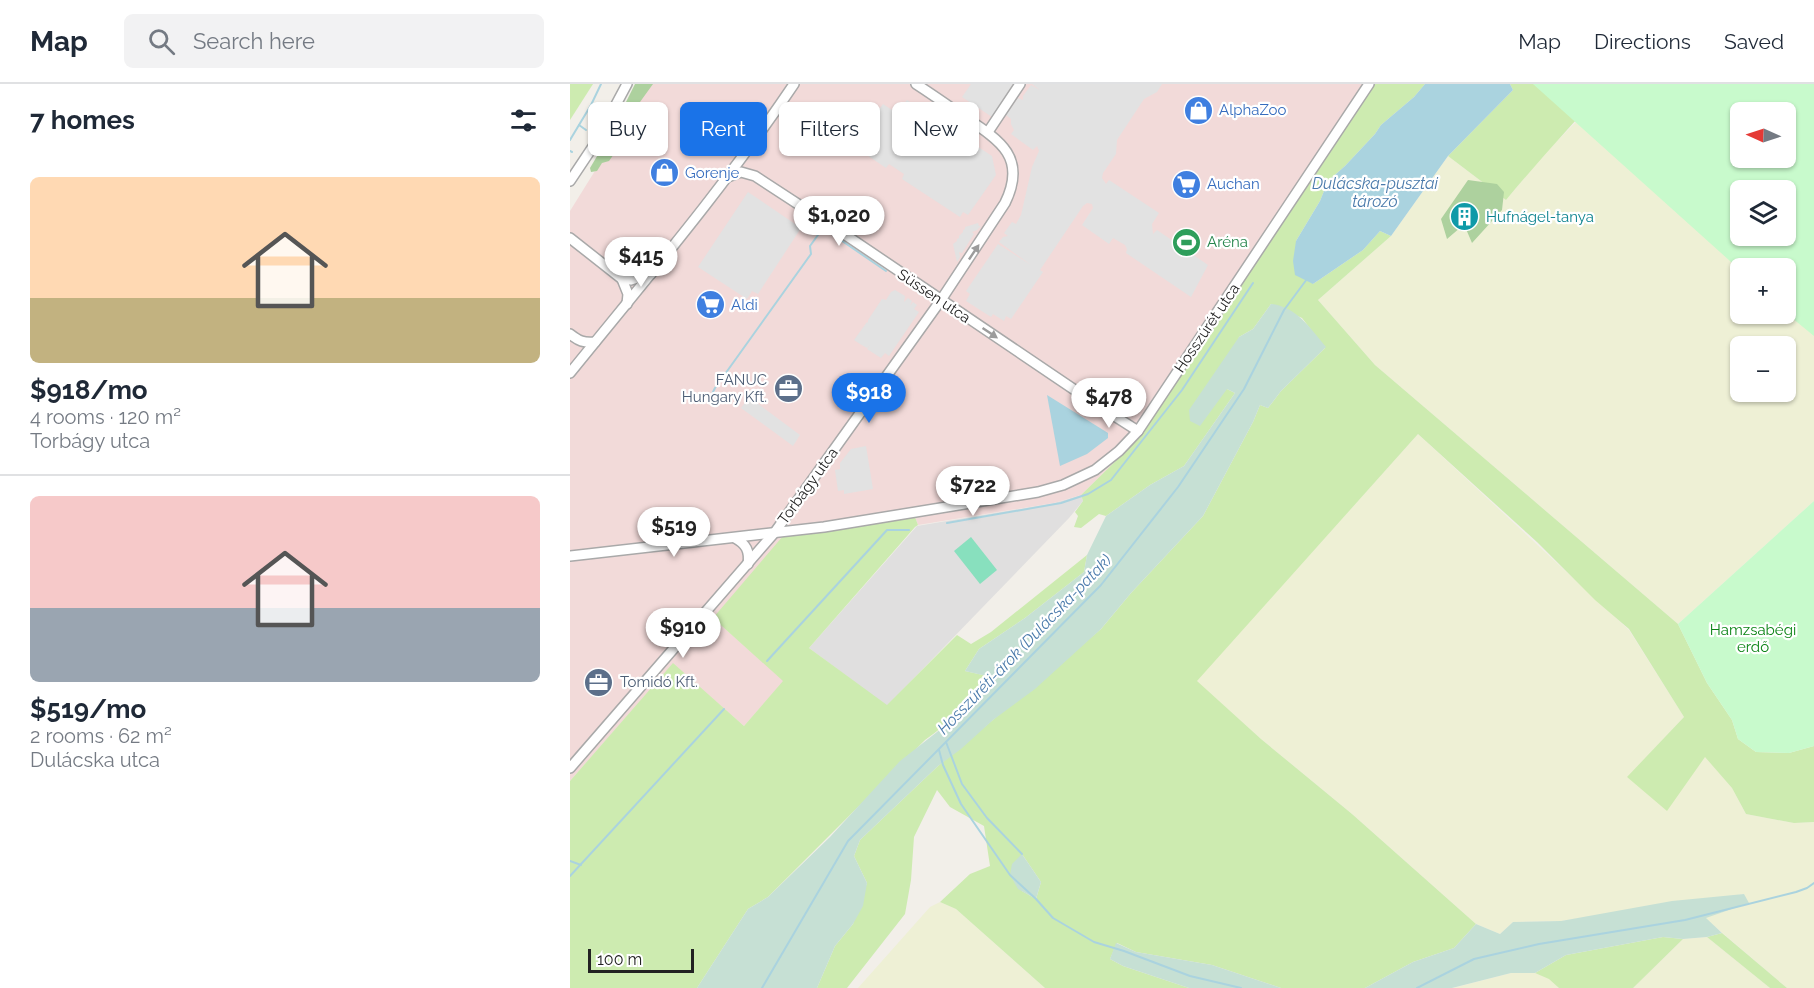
<!DOCTYPE html>
<html lang="en">
<head>
<meta charset="utf-8">
<style>
	body { margin:0; font-family:Raleway,sans-serif; background:#f2f2f3; color:#1f2937; height:100vh; display:flex; flex-direction:column; font-size:22px; white-space:nowrap }
	* { box-sizing:border-box; margin:0 }
	p { font-size:20px; color:#747a83 }
	.icon { flex:none; width:33px; height:33px; fill:none; stroke:currentColor; stroke-width:2; stroke-linecap:round; stroke-linejoin:round }
	.map { position:relative; flex:1; overflow:hidden }
	.drawer { display:flex; flex-direction:column; background:#fff; width:570px }
	.drawer>* { flex:none }
	.guide { position:absolute; left:18px; top:18px; width:570px; height:54px; display:flex; gap:12px }
	.needle { width:39px; rotate:273deg }
	.tools { position:absolute; left:1160px; top:18px; display:grid; gap:12px }
	.tools a { display:grid; place-items:center; width:66px; height:66px; border-radius:9px; background:#fff; box-shadow:0 2px 4px #0004; font-size:30px }
	.scale { position:absolute; left:18px; bottom:15px; width:106px; box-sizing:border-box; padding-left:6px; border:3px solid #222; border-top:0; font-size:16px; line-height:21px; white-space:nowrap; color:#222; -webkit-text-stroke:4px #fff; paint-order:stroke }
	.price { position:absolute; translate:-50% -51px; padding:0 14px; border-radius:21px; background:#fff; color:#222; font-size:20px; line-height:39px; filter:drop-shadow(0 2px 3px #0008) }
	.price::after { content:''; position:absolute; left:50%; top:36px; width:18px; height:14px; margin-left:-9px; background:inherit; clip-path:polygon(0 0,100% 0,50% 100%) }
	.price.active { background:#1a73e8; color:#fff }
	ul { padding:0; list-style:none }
	li { display:grid; align-content:center; gap:12px; height:318px; padding:0 30px }
	li+li { border-top:2px solid #e0e1e3 }
	li span { display:grid; place-items:center; height:186px; border-radius:9px; color:#555 }
	li>.icon { margin-inline-start:auto }
	span .icon { width:108px; height:108px; fill:#fffc; stroke-width:1 }
	li b { font-size:26px }
	h2 { display:flex; justify-content:space-between; align-items:center; height:72px; padding:0 30px; font-size:26px }
	.tag { padding:0 21px; border-radius:9px; background:#fff; box-shadow:0 2px 4px #0004; font-size:21px; line-height:54px }
	.tag.active { background:#1a73e8; color:#fff }
	header { display:flex; align-items:center; gap:36px; box-sizing:border-box; height:84px; padding:0 30px; background:#fff; border-bottom:2px solid #e0e1e3 }
	header strong { font-size:28px }
	nav { display:flex; gap:33px; margin-inline-start:auto; font-size:21px }
	.search { width:420px; height:54px; background:#f2f2f3; display:flex; align-items:center; gap:15px; box-sizing:border-box; padding:0 21px; border-radius:9px; color:#747a83; font-size:22px }
	main { display:flex; flex:1; min-height:0 }
	.map>svg:first-child { display:block }
	.residential { fill:#e0dfdf }
	.commercial { fill:#f2dad9 }
	.farmland { fill:#eef0d5; fill-rule:evenodd }
	.grass { fill:#cdebb0; fill-rule:evenodd }
	.forest { fill:#add19e }
	.wetland { fill:#c6e0d4 }
	.park { fill:#c8facc; fill-rule:evenodd }
	.pitch { fill:#88e0be }
	.parking { fill:#e2e2e2 }
	.water { fill:#aad3df }
	.lines { fill:none; stroke-linecap:round; stroke-linejoin:round }
	.stream { stroke:#aad3df; stroke-width:2 }
	.minor-casing { stroke:#a9a9a9; stroke-width:12 }
	.minor { stroke:#fff; stroke-width:9 }
	.oneway { fill:#9c9c9c }
	.labels { text-anchor:middle; stroke-width:4.5; stroke-linejoin:round; paint-order:stroke }
	.shop-label { font-size:15px; fill:#366cbe; stroke:#fff; text-anchor:start }
	.culture-label { font-size:15px; fill:#0d838f; stroke:#fff; text-anchor:start }
	.leisure-label { font-size:15px; fill:#27864d; stroke:#fff; text-anchor:start }
	.street-label { font-size:15px; fill:#222; stroke:#fff }
	.service-label { font-size:15px; fill:#4e5e75; stroke:#fff; text-anchor:end }
	.park-label { font-size:15px; fill:#0c8416; stroke:#fff }
	.water-label { font-size:16px; font-style:italic; fill:#4a7aab; stroke:#fff }
</style>
</head>
<body>
<header>
<strong>Map</strong>
<div class="search"><svg class="icon" aria-label="search" viewBox="0 0 24 24"><circle cx="10" cy="10" r="6"/><path d="M15 15l6 6"/></svg>Search here</div>
<nav><a>Map</a><a>Directions</a><a>Saved</a></nav>
</header>
<main>
<section class="drawer">
<h2>7 homes<svg class="icon" aria-label="filters" viewBox="0 0 24 24"><path d="M4 7h16M4 17h16"/><circle cx="9" cy="7" r="2"/><circle cx="15" cy="17" r="2"/></svg></h2>
<ul>
<li><span style="background:linear-gradient(#ffd9b3 65%,#c2b280 0)"><svg class="icon" aria-label="home" viewBox="0 0 24 24"><path d="M3 11l9-7 9 7M6 9v11h12V9"/></svg></span><div><b>$918/mo</b><p>4 rooms · 120 m²</p><p>Torbágy utca</p></div></li>
<li><span style="background:linear-gradient(#f6c9c9 60%,#9aa5b1 0)"><svg class="icon" aria-label="home" viewBox="0 0 24 24"><path d="M3 11l9-7 9 7M6 9v11h12V9"/></svg></span><div><b>$519/mo</b><p>2 rooms · 62 m²</p><p>Dulácska utca</p></div></li>
</ul>
</section>
<div class="map">
<svg width="1244" height="904" viewBox="0 0 1244 904">
	<rect width="100%" height="100%" fill="#f2efe9"/>
	<path class="residential" d="M511 411 513 417 499 434 317 622 239 564 347 442 484 419Z"/>
	<path class="commercial" d="M79 0H804L579 340 567 356 511 411 484 419 348 441 345 433 284 443 143 534 214 597 174 642 103 580 0 697V127Z"/>
	<g class="farmland">
		<path d="M1038 0H1244L1170 28V152H1215L1244 109V417L1108 540 805 281 748 216 821 152 878 72 936 116 973 71 1005 39ZM1170 184H1215V230H1170ZM1170 262H1215V308H1170Z"/>
		<path d="M848 350 1059 546 1114 633 1057 694 1135 672 1162 704 1176 730 1224 739 1244 738V904H1217L1135 834 1178 819 1174 810 991 837 943 838 930 850 906 840 782 730 691 655 626 597Z"/>
		<path d="M370 818 386 825 475 904H288L360 823Z"/>
		<path d="M1137 853 1200 904H1063L1113 855Z"/>
		<path d="M941 889H965L979 894 989 904H883Z"/>
	</g>
	<g class="grass">
		<path d="M0 0H23L0 36Z"/>
		<path d="M804 0H855L844 13 811 41 805 50 775 82 758 97 750 117 726 157 743 200 793 166 810 147 821 152 748 216 805 281 1108 540 1137 599 1162 636 1168 655 1186 668 1219 669 1244 662V738L1224 739 1176 730 1162 704 1135 673 1097 727 1057 693 1114 633 1059 545 1025 516 967 458 848 350 627 597 691 655 782 730 906 840 884 864 843 878 795 904H711L642 881 566 868 547 859 540 875 553 882 619 904H475L386 825 370 818 400 790 420 782 414 742 380 723 367 706 344 753 341 796 335 830 277 904H247L265 862 283 840 297 799 284 772 290 756 368 682 531 545 561 509 633 432 683 338 690 321 698 324 711 307 755 264 732 234 701 220 683 245 669 253 657 305 665 309 614 382 580 401 536 432 529 430 511 444 504 443 508 432 505 428 513 417 511 411 567 356 579 340ZM452 770 471 798 466 815 452 807Z"/>
		<path d="M940 0H1038C1004 39 969 76 936 116L878 72 943 6Z"/>
		<path d="M345 433 348 441 345 443 239 564 317 621 387 551 401 560 421 548 517 471 514 488 455 534 409 565 395 587 422 593C403 618 380 638 355 656L198 813 178 825 127 904H0V697L103 579 174 642 213 597 143 534 213 452Z"/>
		<path d="M1152 849 1217 904H1200L1137 853Z"/>
		<path d="M1093 853 1113 855 1063 904H989L979 895 965 889 996 871Z"/>
	</g>
	<g class="forest">
		<path d="M65 0H83L70 18V27L56 53 39 77 32 79 27 87 21 88 20 84 39 52Z"/>
		<path d="M898 96 927 100 934 108 932 126 902 159 896 145 909 127 904 121 894 120 883 133 891 143 877 155 871 135Z"/>
	</g>
	<g class="wetland">
		<path d="M701 220C726 222 741 245 756 263L711 307 698 324 690 321 683 338 633 432 561 509 531 545 465 605 423 636 391 665 368 682 290 756 284 772 297 799 293 822 283 840 265 862 247 904H127L178 825 198 813 260 753 330 677 381 637 412 606 421 593 395 587 409 565 455 534 514 488 517 471 536 432 580 401 614 382 665 309 657 305 630 342 620 337 619 326 669 253 683 245Z"/>
		<path d="M452 770 471 798 466 815 448 805 440 791 442 780Z"/>
		<path d="M1174 810 1179 819 1136 834 1152 849 1137 853 1113 855 1093 853 996 871 965 889H941L882 904H795L843 878 884 864 906 840 930 850 943 838 991 837 1102 817Z"/>
		<path d="M546 859 566 868 642 881 711 904H619L553 882 540 875Z"/>
	</g>
	<g class="park">
		<path d="M963 0H1244V252L1222 234 1215 224V184H1170V186ZM1170 28H1215V74H1170ZM1170 106H1215V152H1170Z"/>
		<path d="M1244 417V662L1219 669 1186 668 1168 655 1162 636 1137 599 1108 540Z"/>
	</g>
	<path class="pitch" d="M401 453 427 486 410 500 384 467Z"/>
	<g class="parking">
		<path d="M401 0H443L422 33 392 13Z"/>
		<path d="M462 0H592L587 8 574 15 547 56 546 70 533 89 532 94 536 100 539 96 589 129 582 140 583 150 587 146 638 181 621 213 556 169 557 165 555 161 543 154 539 160 512 141 523 124 522 120 517 119 513 122 470 186 473 188 441 235 436 232 434 237 423 230 421 233 396 217 400 210 396 207 428 160 461 181 429 158 433 153 438 152 434 149 442 138 446 140 451 131 462 83 469 67 467 62 463 66 441 50 444 46 441 40V35L436 31 448 14 453 16V12L461 1 470 6Z"/>
		<path d="M337 16 422 72 426 91 398 131 393 128 390 133 332 95 334 90 319 80 316 84 285 63 288 58 284 54 300 30 304 32 313 20 322 26 327 19 332 22Z"/>
		<path d="M178 108 231 144 188 210 182 207 177 215 128 183Z"/>
		<path d="M408 139 409 142H411L407 146 402 148 404 150 392 169 389 168 390 173 387 178 383 160 387 157V155L389 154V152L393 148V146L395 145V143Z"/>
		<path d="M325 206 335 212 334 218 338 214 342 217 340 222 343 218 347 221 344 225 349 228 319 272 315 269 311 274 297 265 300 261 297 264 290 260 293 256 290 260 284 256 297 238 298 239V236L312 215 316 216 321 208Z"/>
		<path d="M179 313 230 351 223 362 171 324Z"/>
		<path d="M296 362 303 405 274 410V406L268 407 265 386 270 385V379L281 365Z"/>
	</g>
	<g class="water">
		<path d="M855 0H940L943 6 878 72 821 152 810 147 793 166 743 200 725 191 723 177 726 157 750 117 758 97 775 82 805 50 811 41 844 13Z"/>
		<path d="M477 311 538 349V354L517 370 490 382Z"/>
	</g>
	<g class="lines">
		<g class="stream">
			<path d="M9 41 16 46"/>
			<path d="M0 56 21 21 31 0"/>
			<path d="M0 67 2 68"/>
			<path d="M246 139 316 187"/>
			<path d="M140 314 145 304 241 170 240 162 253 144"/>
			<path d="M377 439 491 419 518 410 541 396 612 306 683 199"/>
			<path d="M197 577 317 446H339"/>
			<path d="M376 658 392 700 417 734 452 770"/>
			<path d="M369 666 373 681 391 720 440 791 466 815 483 834 524 858 554 867 620 892 671 904"/>
			<path d="M0 777 11 781"/>
			<path d="M0 792 154 625"/>
			<path d="M192 904 278 757 531 501 608 403 674 305 714 226 737 195"/>
			<path d="M847 904 904 875 969 860 1115 836 1226 808 1237 804 1244 799"/>
		</g>
		<defs>
			<g id="minor">
				<path d="M418 48 450 0"/>
				<path d="M158 93 171 88 185 92 280 154 524 319 568 347"/>
				<path d="M0 97 26 58 57 0"/>
				<path d="M0 154 52 195 61 196 81 190"/>
				<path d="M52 195 58 210 57 220"/>
				<path d="M0 250C9 257 13 259 25 258"/>
				<path d="M0 289C77 194 156 101 224 0"/>
				<path d="M165 454C176 460 180 467 178 480"/>
				<path d="M0 472 254 443 468 408 493 401 525 386 549 367 568 347 799 0"/>
				<path d="M0 684 205 448 371 216 435 119C457 74 431 57 396 34 380 23 363 11 346 0"/>
			</g>
		</defs>
		<use href="#minor" class="minor-casing"/>
		<use href="#minor" class="minor"/>
	</g>
	<defs><path id="oneway-solid" d="M-6-.8H1V-3.2L6.5 0L1 3.2V.8H-6Z" transform="scale(1.5)"/></defs>
	<g class="oneway">
		<use href="#oneway-solid" transform="translate(404 168) rotate(-56)"/>
		<use href="#oneway-solid" transform="translate(420 249) rotate(34)"/>
	</g>
	<defs>
		<symbol id="shop-disc" viewBox="-11 -11 22 22"><circle r="9.5" fill="#3f7fe0" stroke="#fff"/><path d="M-5-2.5h2.3a2.7 3.5 0 0 1 5.4 0H5L5.5 6h-11ZM-1.5-2.5h3a1.5 2.3 0 0 0-3 0Z" fill="#fff"/></symbol>
		<symbol id="supermarket-disc" viewBox="-11 -11 22 22"><circle r="9.5" fill="#3f7fe0" stroke="#fff"/><path d="M-6-5.5h2.5l.6 2H6L4.5 2H-2.5L-4.4-4H-6ZM-1.5 3.2a1.3 1.3 0 1 0 .1 0ZM3 3.2a1.3 1.3 0 1 0 .1 0Z" fill="#fff"/></symbol>
		<symbol id="building-disc" viewBox="-11 -11 22 22"><circle r="9.5" fill="#0f9aa8" stroke="#fff"/><path d="M-4-6H4V6H1V3H-1V6H-4ZM-2.5-4.3h1.7v1.8h-1.7ZM.8-4.3h1.7v1.8H.8ZM-2.5-1h1.7V.8h-1.7ZM.8-1h1.7V.8H.8Z" fill="#fff"/></symbol>
		<symbol id="stadium-disc" viewBox="-11 -11 22 22"><circle r="9.5" fill="#2e9e5b" stroke="#fff"/><path d="M0-5a6.5 5 0 1 0 0 10a6.5 5 0 1 0 0-10ZM-3.5-1.8h7v3.6h-7Z" fill="#fff"/></symbol>
		<symbol id="office-disc" viewBox="-11 -11 22 22"><circle r="9.5" fill="#5c6f8a" stroke="#fff"/><path d="M-6-3h4V-5.5h4V-3h4V5H-6ZM-1-4.5V-3h2v-1.5ZM-6 0V1H6V0Z" fill="#fff"/></symbol>
	</defs>
	<g fill-rule="evenodd">
		<use href="#shop-disc" x="612" y="10" width="33" height="33"/>
		<use href="#shop-disc" x="78" y="72" width="33" height="33"/>
		<use href="#supermarket-disc" x="600" y="84" width="33" height="33"/>
		<use href="#building-disc" x="878" y="116" width="33" height="33"/>
		<use href="#stadium-disc" x="600" y="142" width="33" height="33"/>
		<use href="#supermarket-disc" x="124" y="204" width="33" height="33"/>
		<use href="#office-disc" x="202" y="288" width="33" height="33"/>
		<use href="#office-disc" x="12" y="582" width="33" height="33"/>
	</g>
	<g class="labels">
		<g class="shop-label">
			<text x="649" y="31">AlphaZoo</text>
			<text x="115" y="94">Gorenje</text>
			<text x="637" y="105">Auchan</text>
			<text x="161" y="226">Aldi</text>
		</g>
		<g class="culture-label">
			<text x="916" y="138">Hufnágel-tanya</text>
		</g>
		<g class="leisure-label">
			<text x="637" y="163">Aréna</text>
		</g>
		<g class="street-label">
			<text transform="translate(364 212) rotate(34)" y="5">Süssen utca</text>
			<text transform="translate(637 244) rotate(-56)" y="5">Hosszúrét utca</text>
			<text transform="translate(238 402) rotate(-54)" y="5">Torbágy utca</text>
		</g>
		<g class="service-label">
			<text x="197" y="301">FANUC<tspan x="197" dy="17">Hungary Kft.</tspan></text>
			<text x="50" y="603" text-anchor="start">Tomidó Kft.</text>
		</g>
		<g class="park-label">
			<text x="1183" y="551">Hamzsabégi<tspan x="1183" dy="17">erdő</tspan></text>
		</g>
		<g class="water-label">
			<text x="805" y="105">Dulácska-pusztai<tspan x="805" dy="18">tározó</tspan></text>
			<text transform="translate(454 560) rotate(-46)" y="6">Hosszúréti-árok (Dulácska-patak)</text>
		</g>
	</g>
</svg>
<div class="tools">
<a><svg class="needle" viewBox="-14 -14 28 28"><path d="M0-13l5 13h-10z" fill="#e53935"/><path d="M0 13l5-13h-10z" fill="#747a83"/></svg></a>
<a><svg class="icon" aria-label="layers" viewBox="0 0 24 24"><path d="M12 4l9 5-9 5-9-5zM3 14l9 5 9-5"/></svg></a>
<a>+</a>
<a>−</a>
</div>
<div class="scale">100 m</div>
<b class="price" style="left:269px;top:163px">$1,020</b>
<b class="price" style="left:71px;top:204px">$415</b>
<b class="price active" style="left:299px;top:340px">$918</b>
<b class="price" style="left:539px;top:345px">$478</b>
<b class="price" style="left:403px;top:433px">$722</b>
<b class="price" style="left:104px;top:474px">$519</b>
<b class="price" style="left:113px;top:575px">$910</b>
<div class="guide">
<a class="tag">Buy</a>
<a class="tag active">Rent</a>
<a class="tag">Filters</a>
<a class="tag">New</a>
</div>
</div>
</main>
</body>
</html>
